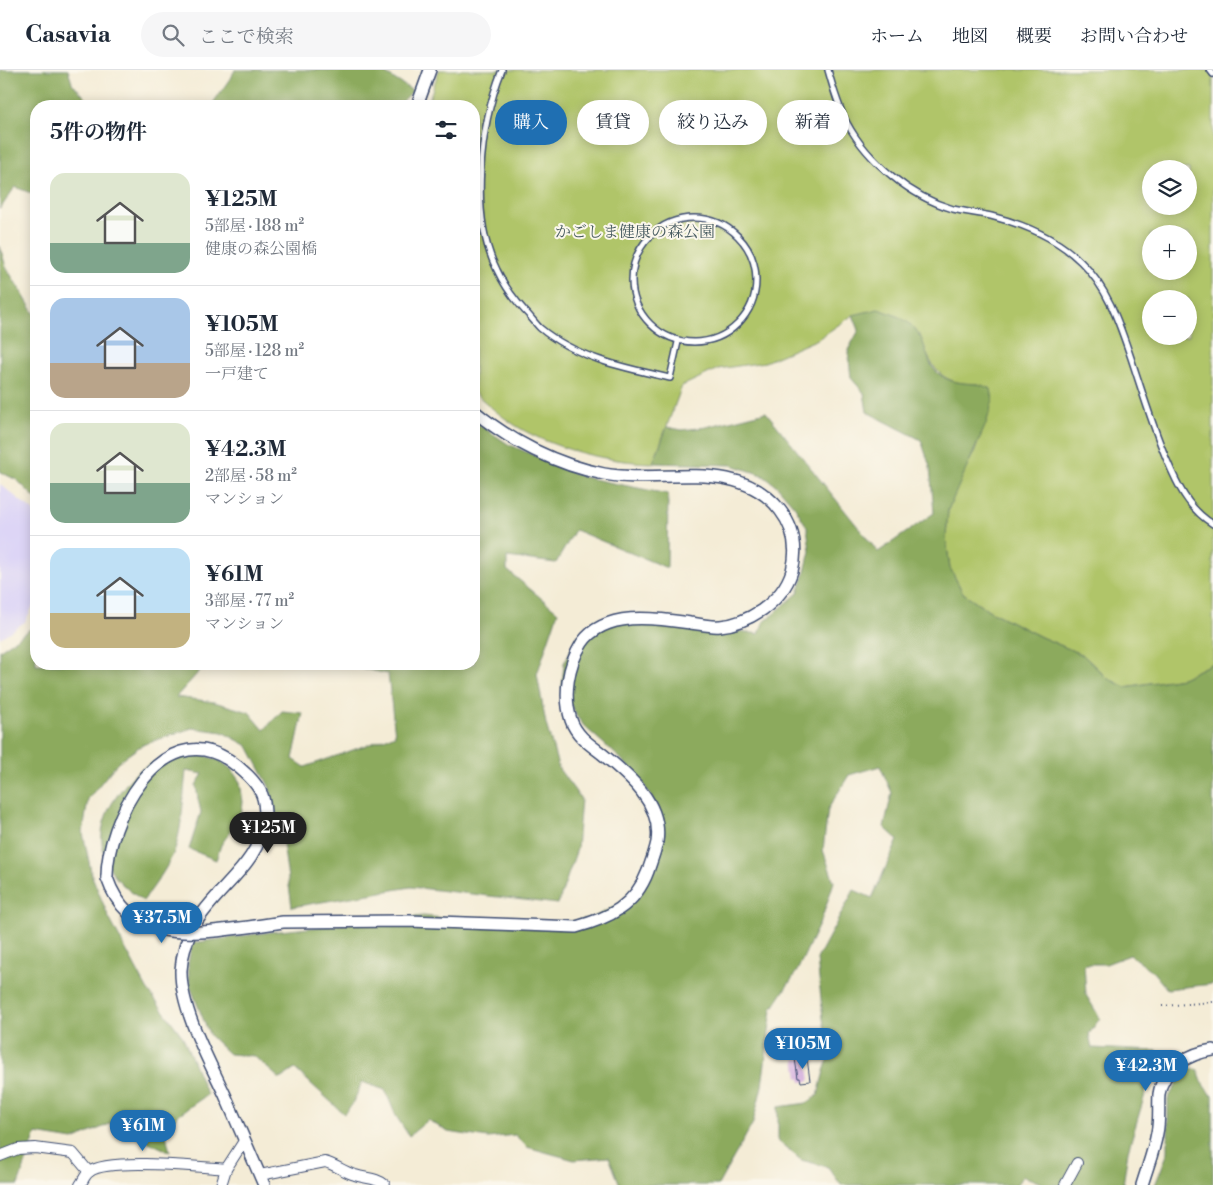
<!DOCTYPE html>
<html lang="ja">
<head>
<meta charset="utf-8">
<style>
	body { margin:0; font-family:"Libre Bodoni","Noto Serif JP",serif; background:#f6f6f7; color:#1f2937; height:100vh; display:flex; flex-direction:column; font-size:19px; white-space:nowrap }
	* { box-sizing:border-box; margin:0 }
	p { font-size:16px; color:#747a83 }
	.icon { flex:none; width:28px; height:28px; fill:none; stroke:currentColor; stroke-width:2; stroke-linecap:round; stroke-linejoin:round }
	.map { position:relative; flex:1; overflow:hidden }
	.sheet { position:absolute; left:30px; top:30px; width:450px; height:570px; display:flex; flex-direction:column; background:#fff; border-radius:20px; box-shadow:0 2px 12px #0003 }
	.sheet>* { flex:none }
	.hud { position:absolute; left:495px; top:30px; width:475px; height:45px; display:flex; gap:10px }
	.fabs { position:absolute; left:1142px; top:90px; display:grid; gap:10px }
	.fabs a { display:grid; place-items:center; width:55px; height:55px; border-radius:50%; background:#fff; box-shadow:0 2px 12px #0003; font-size:25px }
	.price { position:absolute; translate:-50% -42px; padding:0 11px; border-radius:18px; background:#1f6fb2; color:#fff; font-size:16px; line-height:32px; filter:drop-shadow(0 1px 2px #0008) }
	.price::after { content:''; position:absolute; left:50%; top:30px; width:15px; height:11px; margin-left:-8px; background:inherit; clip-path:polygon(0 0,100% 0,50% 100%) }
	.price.on { background:#222; color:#fff }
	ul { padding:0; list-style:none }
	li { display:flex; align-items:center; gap:15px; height:125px; padding:0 20px }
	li+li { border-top:1px solid #e0e1e3 }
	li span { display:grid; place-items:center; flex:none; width:140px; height:100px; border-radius:15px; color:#555 }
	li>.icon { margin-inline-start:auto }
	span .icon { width:60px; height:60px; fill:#fffc; stroke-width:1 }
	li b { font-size:21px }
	h2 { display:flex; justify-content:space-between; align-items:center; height:60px; padding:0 20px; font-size:21px }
	.tag { padding:0 18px; border-radius:22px; background:#fff; box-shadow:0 2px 12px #0003; font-size:18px; line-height:45px }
	.tag.on { background:#1f6fb2; color:#fff }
	header { display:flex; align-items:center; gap:30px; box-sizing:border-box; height:70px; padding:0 25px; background:#fff; border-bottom:1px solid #e0e1e3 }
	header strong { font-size:24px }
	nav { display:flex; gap:28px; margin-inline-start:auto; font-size:18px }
	.search { width:350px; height:45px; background:#f6f6f7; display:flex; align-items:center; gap:12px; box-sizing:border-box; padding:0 18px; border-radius:28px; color:#747a83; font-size:19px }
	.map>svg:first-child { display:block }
	.built { fill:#ddd5f6 }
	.green { fill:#b0c569; stroke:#667a64; fill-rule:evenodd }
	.forest { fill:#8caa5d; stroke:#546c5e }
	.building { fill:#d2abdd }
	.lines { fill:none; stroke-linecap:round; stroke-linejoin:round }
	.service-casing { stroke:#3c4b70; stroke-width:8 }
	.minor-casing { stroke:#3c4b70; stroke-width:12 }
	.tertiary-casing { stroke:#3c4b70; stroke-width:14 }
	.path { stroke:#3c4b70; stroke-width:2; stroke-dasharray:1 4; stroke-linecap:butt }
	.service { stroke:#fff; stroke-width:5 }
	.minor { stroke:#fff; stroke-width:10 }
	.tertiary { stroke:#fff; stroke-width:11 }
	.tertiary-bridge-casing { stroke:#3c4b70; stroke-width:14; stroke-linecap:butt }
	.tertiary-bridge { stroke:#fff; stroke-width:11 }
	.labels { text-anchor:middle; stroke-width:4; stroke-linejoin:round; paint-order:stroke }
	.park-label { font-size:16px; fill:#485c61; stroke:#fbf7ec }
</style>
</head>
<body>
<header>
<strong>Casavia</strong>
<div class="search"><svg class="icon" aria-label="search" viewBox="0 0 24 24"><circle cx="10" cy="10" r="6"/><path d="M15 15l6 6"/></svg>ここで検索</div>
<nav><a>ホーム</a><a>地図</a><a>概要</a><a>お問い合わせ</a></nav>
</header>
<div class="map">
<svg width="1213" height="1115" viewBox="0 0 1213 1115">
	<rect width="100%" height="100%" fill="#fbf7ec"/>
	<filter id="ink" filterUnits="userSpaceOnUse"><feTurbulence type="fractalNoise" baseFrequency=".02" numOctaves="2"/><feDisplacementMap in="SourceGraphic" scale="10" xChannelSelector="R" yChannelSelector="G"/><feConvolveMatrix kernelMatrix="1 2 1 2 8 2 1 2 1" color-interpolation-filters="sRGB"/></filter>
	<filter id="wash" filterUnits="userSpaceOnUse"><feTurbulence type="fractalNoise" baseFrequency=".0096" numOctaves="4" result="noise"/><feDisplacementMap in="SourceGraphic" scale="20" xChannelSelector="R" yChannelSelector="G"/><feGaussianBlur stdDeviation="1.12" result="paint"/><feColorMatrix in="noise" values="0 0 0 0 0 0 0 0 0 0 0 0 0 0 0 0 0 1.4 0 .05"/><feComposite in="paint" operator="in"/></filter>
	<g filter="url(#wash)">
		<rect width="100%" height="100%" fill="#f4ecd6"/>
		<path class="built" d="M0 414 33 441 36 450V530L25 552 0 568Z"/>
		<path class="green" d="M439 0H1213V593L1182 608 1125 617 1107 608 1083 585 1041 567 990 541 963 523 950 498 946 468 948 440 963 403 975 381 993 330 978 314C940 315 931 298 920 266L853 245 818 269 765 292 718 299 682 316 653 393C610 392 561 381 523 360 505 350 489 336 474 322V36H427ZM1151 99H1189V136H1151ZM1151 164H1189V201H1151ZM1151 229H1189V266H1151Z"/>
		<g class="forest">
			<path d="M0 0H68L72 13 93 36H36V125L15 117 0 139Z"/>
			<path d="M235 0H380L413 21 398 36H211L231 7Z"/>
			<path d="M0 176 6 197 36 246V429L17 410 0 402Z"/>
			<path d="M878 239C894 244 911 250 920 266 927 278 927 295 939 304 950 313 963 313 976 314 981 314 986 317 991 319L993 330 986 354 948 440 946 468 950 498 963 523 990 541 1041 567 1083 585 1107 608 1125 617 1182 608 1213 593V914L1167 919 1153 902 1130 885 1106 894H1084L1086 925 1100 948 1089 964 1092 978 1158 981 1128 1081 1123 1115H1046L1023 1106 1016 1115H841L828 1097 801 1090 778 1071V1037L807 1033 818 1025 824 1001 830 984 823 949 817 889 854 820 872 828 898 770 884 757 892 723 880 696 849 705 828 739 823 780 834 812 822 848 797 901 772 939 762 1016 753 1053 718 1115H620L609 1087 574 1090 527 1077 515 1065 488 1068 448 1062 428 1050 409 1066 396 1046 385 1020 362 1012 354 1031 344 1044 295 999 280 1009 254 986 229 984 210 966 190 916 188 894 192 873 270 862 423 846 454 849 569 852 594 847 616 836 655 799 664 762 656 736 642 711 620 688 585 657 577 647 562 617 564 593 578 566 596 554 634 545 759 564 763 553 798 523 804 506 810 481 807 457 795 437 777 416 762 405 732 395 653 393 667 357 682 360 706 357 766 342 878 482 934 443 930 397 921 370 867 342 864 323 851 308 848 280 859 260 853 245Z"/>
			<path d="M474 351 508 374 583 407 668 424 667 498 575 460 556 493 507 487V500L558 542 537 604 546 654 559 699 581 729 577 779 558 834 411 817 292 837 282 766 269 716 248 676 222 662 192 658 142 675 118 692 88 729 83 763 92 806 109 848 147 919 183 967 207 1025 178 1045 165 1060 170 1082 110 1054 73 1070 36 1064 18 1115H0V580L36 555V594H206L176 627 214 632 249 642 264 660 282 641 303 643 293 689 305 697 395 665 388 604 341 594H474Z"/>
			<path d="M192 681 221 691 231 699 240 712 243 732 241 746 221 775 216 790 189 779 201 742 198 729 196 715 203 704 186 701C183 727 183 757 174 782 166 800 155 815 143 831 133 823 122 816 114 805 93 775 101 744 123 718 129 710 136 702 145 697 160 688 176 685 192 681Z"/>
			<path d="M1188 998 1198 1000 1204 1016 1211 1025H1213V1115H1155L1168 1082V1029L1177 1013Z"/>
		</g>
		<g id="blocks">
			<path class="building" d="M807 988 810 1011 801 1012 800 1008H798L795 989Z"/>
		</g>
	</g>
	<g filter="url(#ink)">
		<use href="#blocks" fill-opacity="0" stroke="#3c4b70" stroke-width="1"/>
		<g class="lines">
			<defs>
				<g id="service">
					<path d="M502 0C480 55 469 146 497 200 504 215 514 229 525 241 530 246 535 253 540 258 576 288 625 298 670 308L678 272"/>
					<path d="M828 0C833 18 838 36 847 53 868 92 911 127 953 139 966 142 978 143 991 146 1023 154 1056 167 1081 192 1108 218 1119 253 1131 288 1142 321 1152 355 1166 388 1177 414 1188 439 1213 454"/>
					<path d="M1210 0 1213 4"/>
					<circle cx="694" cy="210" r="62"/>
				</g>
				<g id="minor">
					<path d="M0 1086 18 1079 35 1078 73 1083 89 1102"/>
					<path d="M260 1105 325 1092C336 1095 344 1102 355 1105 366 1109 376 1107 385 1115"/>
					<path d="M80 1115C83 1111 85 1105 89 1102 108 1087 200 1097 226 1099"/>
					<path d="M221 1115 226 1099 244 1071"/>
					<path d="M1065 1115 1077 1093"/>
				</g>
				<g id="tertiary">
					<path d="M417 36 430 0"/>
					<path d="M107 808C106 752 160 646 229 690 241 698 257 712 262 725 265 732 265 741 265 748 260 795 218 816 195 854 187 868 182 884 181 900 180 938 209 991 225 1025 238 1055 251 1085 264 1115"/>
					<path d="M256 856 283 852 409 851 576 857C609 848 635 836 648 801 651 792 655 782 657 772 663 733 628 705 601 683 589 674 576 665 571 650 563 625 568 595 582 573 605 540 656 548 690 553 700 554 710 557 720 556 735 555 750 548 762 540 776 530 787 517 792 501 798 478 794 458 780 440 737 386 661 415 604 404 557 395 510 371 474 341"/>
					<path d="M1142 1115C1147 1098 1154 1081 1157 1063 1160 1050 1158 1036 1159 1024 1163 998 1190 983 1213 980"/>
				</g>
			</defs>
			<use href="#service" class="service-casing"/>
			<use href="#minor" class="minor-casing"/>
			<use href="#tertiary" class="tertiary-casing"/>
			<path class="path" d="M1162 936 1213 932"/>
			<use href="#service" class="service"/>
			<use href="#minor" class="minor"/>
			<use href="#tertiary" class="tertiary"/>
			<defs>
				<path id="tertiary-bridge" d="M107 808C131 878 198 863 256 856"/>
			</defs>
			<use href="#tertiary-bridge" class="tertiary-bridge-casing"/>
			<use href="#tertiary-bridge" class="tertiary-bridge"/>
		</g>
	</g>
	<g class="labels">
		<g class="park-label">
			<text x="635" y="167">かごしま健康の森公園</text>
		</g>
	</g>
</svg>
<div class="fabs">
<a><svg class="icon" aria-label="layers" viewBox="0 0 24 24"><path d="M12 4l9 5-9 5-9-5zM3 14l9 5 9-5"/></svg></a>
<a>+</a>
<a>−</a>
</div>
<b class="price on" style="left:268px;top:784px">¥125M</b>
<b class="price" style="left:162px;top:874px">¥37.5M</b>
<b class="price" style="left:803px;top:1000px">¥105M</b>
<b class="price" style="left:1146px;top:1022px">¥42.3M</b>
<b class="price" style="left:143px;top:1082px">¥61M</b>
<div class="hud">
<a class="tag on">購入</a>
<a class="tag">賃貸</a>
<a class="tag">絞り込み</a>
<a class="tag">新着</a>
</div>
<section class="sheet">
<h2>5件の物件<svg class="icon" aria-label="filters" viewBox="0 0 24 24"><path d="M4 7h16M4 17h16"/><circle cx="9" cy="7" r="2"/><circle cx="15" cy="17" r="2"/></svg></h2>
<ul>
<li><span style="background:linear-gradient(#dfe7d0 70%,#7fa58c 0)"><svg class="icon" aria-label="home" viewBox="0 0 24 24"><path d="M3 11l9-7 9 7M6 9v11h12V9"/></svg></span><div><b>¥125M</b><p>5部屋 · 188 m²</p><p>健康の森公園橋</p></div></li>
<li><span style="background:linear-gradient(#a9c7e8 65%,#b9a48a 0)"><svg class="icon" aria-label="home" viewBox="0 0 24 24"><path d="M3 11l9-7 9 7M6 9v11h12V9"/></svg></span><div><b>¥105M</b><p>5部屋 · 128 m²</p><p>一戸建て</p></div></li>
<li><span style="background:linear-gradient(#dfe7d0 60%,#7fa58c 0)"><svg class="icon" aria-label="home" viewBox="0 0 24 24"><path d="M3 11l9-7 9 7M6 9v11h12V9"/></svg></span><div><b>¥42.3M</b><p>2部屋 · 58 m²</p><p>マンション</p></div></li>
<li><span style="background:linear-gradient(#bfe0f5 65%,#c2b280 0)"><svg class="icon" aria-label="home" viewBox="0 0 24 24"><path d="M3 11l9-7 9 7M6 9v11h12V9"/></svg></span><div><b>¥61M</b><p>3部屋 · 77 m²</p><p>マンション</p></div></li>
</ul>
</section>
</div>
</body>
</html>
